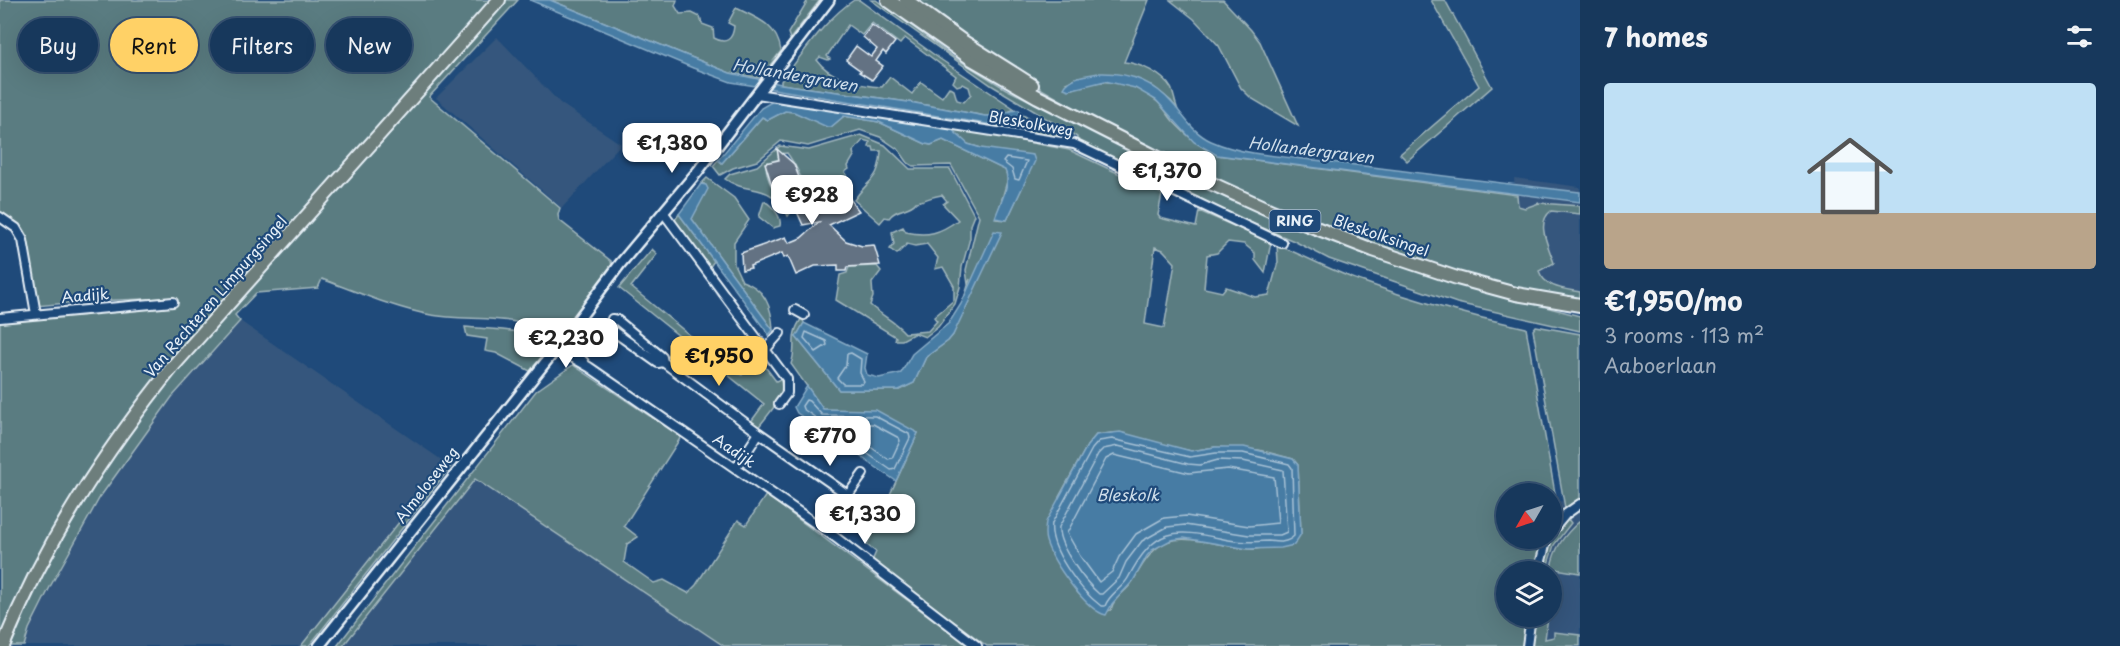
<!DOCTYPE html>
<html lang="en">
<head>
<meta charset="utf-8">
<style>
	body { margin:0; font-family:"Playpen Sans",sans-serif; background:#203f62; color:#f1f3f6; height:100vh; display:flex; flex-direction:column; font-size:22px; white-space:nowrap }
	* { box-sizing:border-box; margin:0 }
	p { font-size:20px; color:#9eacbb }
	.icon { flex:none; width:33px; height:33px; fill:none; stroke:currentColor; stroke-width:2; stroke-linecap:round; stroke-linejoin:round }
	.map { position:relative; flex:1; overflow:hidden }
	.side { display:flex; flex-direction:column; background:#17385c; width:540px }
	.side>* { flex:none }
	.top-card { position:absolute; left:18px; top:18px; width:570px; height:54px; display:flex; gap:12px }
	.needle { width:39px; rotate:231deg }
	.buttons { position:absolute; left:1496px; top:483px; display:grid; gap:12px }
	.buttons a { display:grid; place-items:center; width:66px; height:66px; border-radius:50%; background:#17385c; box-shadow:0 6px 24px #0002,0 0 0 2px #365272; font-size:30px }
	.price { position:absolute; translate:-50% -51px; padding:0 14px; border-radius:12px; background:#fff; color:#222; font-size:20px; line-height:39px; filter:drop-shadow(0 2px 3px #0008) }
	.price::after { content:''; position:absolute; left:50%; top:36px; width:18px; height:14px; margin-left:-9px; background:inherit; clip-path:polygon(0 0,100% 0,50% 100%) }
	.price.active { background:#ffd166; color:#111 }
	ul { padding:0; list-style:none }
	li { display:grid; align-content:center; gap:12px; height:318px; padding:0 24px }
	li+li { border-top:2px solid #365272 }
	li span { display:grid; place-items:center; height:186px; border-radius:6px; color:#555 }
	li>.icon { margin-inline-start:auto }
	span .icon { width:108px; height:108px; fill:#fffc; stroke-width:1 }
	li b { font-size:26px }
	h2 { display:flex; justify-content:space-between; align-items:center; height:72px; padding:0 24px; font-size:26px }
	.tag { padding:0 21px; border-radius:27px; background:#17385c; box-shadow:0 6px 24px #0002,0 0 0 2px #365272; font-size:21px; line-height:54px }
	.tag.active { background:#ffd166; color:#111 }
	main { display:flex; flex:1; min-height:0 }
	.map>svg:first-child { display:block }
	.built { fill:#34567d }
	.green { fill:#5a7c81; stroke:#a1b6bc; stroke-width:1.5; fill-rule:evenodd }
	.water { fill:#477ca4; stroke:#87abc6; stroke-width:1.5 }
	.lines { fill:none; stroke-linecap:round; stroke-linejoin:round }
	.shore { stroke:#a8c2d6; stroke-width:1.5 }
	.building { fill:#647283; stroke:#e8f1f8; stroke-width:1.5 }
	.minor-casing { stroke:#e8f1f8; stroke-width:12 }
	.tertiary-casing { stroke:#e8f1f8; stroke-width:14 }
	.primary-casing { stroke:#e8f1f8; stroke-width:16 }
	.minor { stroke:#1f4a7a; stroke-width:8 }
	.tertiary { stroke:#1f4a7a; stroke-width:9 }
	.primary { stroke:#6d7e7c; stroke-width:12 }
	.labels { text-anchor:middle; stroke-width:4.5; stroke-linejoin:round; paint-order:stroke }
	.shield { fill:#1f4a7a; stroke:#acbfd2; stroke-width:1.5 }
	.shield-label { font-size:14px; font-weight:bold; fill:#e8f1f8 }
	.street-label { font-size:15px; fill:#e8f1f8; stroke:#1f4a7a }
	.water-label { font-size:16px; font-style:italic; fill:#d0dfeb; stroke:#1f4a7a }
</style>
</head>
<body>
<main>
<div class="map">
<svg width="1580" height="646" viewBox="0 0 1580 646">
	<rect width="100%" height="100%" fill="#1f4a7a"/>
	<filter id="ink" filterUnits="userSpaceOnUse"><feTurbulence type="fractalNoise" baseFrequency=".0167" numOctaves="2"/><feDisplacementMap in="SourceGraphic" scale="12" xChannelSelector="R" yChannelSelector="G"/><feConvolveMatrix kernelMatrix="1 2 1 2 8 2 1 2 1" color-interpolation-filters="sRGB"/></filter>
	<g filter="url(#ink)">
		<g class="built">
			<path d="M497 37 560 103 621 144 562 208 436 98Z"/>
			<path d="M1514 178 1580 187V297L1520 284Z"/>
			<path d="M240 321 446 463 301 646H24L29 629 51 585 100 497 172 397Z"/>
			<path d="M475 479 600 561 724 646H343Z"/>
			<path d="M1580 492V646H1514L1518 617 1551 616V572L1525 571 1530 539 1551 538V506Z"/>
		</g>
		<g class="green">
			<path d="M0 0H493L142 398 0 643V323L175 305 174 298 88 301 36 306 17 225 0 212Z"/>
			<path d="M506 0H518L429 97 560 208 558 215 559 220 611 261 612 266 589 299 556 338C521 312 472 322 431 315 394 308 357 292 322 279L318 288 256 293 235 315 240 321 172 397 100 497 51 585 29 629 24 646H8L21 615 74 512 147 406 222 318Z"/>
			<path d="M550 0H677L675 6 680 14 692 13 700 17 702 24 713 28 714 38C726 45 733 39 734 26L728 23 736 8C757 18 777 24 781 51L760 78 730 73Z"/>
			<path d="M808 0H820L790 39 788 33Z"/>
			<path d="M854 0H859L940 59 1015 109 997 117 985 116 915 103 781 84V81C804 53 824 20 854 0ZM872 23 900 44 905 38 956 76 953 82 957 86 963 84 969 87 971 94 964 102 957 100 954 90 949 87 942 97 921 82 912 94 890 77 882 87C860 86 829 78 817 60L820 57 828 60 830 59 827 56 848 25 862 35Z"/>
			<path d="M871 0H876L955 58 1006 89 1232 201 1319 236 1446 281 1580 316V331L1457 303 1329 259 1294 241 1185 195 1077 142V137L991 85Z"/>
			<path d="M914 0H1149L1124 62C1139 63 1163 74 1171 88 1173 91 1175 103 1178 110L1171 101 1151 85 1079 77 1066 83 1073 89C1099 76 1133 81 1155 100 1163 106 1167 114 1173 121 1185 134 1201 148 1217 155L1517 195 1518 206 1525 208 1539 203 1580 206V214L1551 211C1535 223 1549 247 1554 263L1539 271C1545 288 1564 289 1580 292V300C1513 291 1451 271 1387 249 1268 208 1153 155 1045 91 999 64 957 31 914 0Z"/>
			<path d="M1170 0H1223L1251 30 1260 42 1298 126 1251 98 1241 88 1219 46 1194 19Z"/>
			<path d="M1431 0H1445L1492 87 1407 161 1400 154 1479 86Z"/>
			<path d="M785 111 794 112 831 127 844 116 879 122 926 144 931 145 943 140 1005 170 1008 178 996 219 1007 220 1028 175 981 148 967 144 949 127 1069 150 1162 194 1158 215 1160 218 1196 227 1199 211 1271 242 1265 273 1255 260V253L1244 244 1228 242 1217 253 1207 255 1204 288 1222 292 1226 287 1255 297 1269 295 1278 262 1277 245C1305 256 1330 270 1358 280 1412 300 1469 316 1526 328L1556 499 1562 511 1551 523V494H1506V538L1543 539 1535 571 1506 572V616L1527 617 1523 646H987L872 561 876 552 867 545 918 433 843 410 823 409 791 364C798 346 788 337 802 318L804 323 796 337 839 390H899L914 383 926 357 948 341 953 335 970 279 968 284 966 270 979 216 951 165 913 166 908 163 899 150 880 137 860 130 808 146 781 141 757 161 733 168 720 175 713 166 718 160 722 163 762 117 768 120ZM1155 247 1163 250 1175 263 1164 328 1145 324ZM1111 433 1191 451 1215 447 1259 450 1293 459 1298 465 1301 534C1287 539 1271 547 1256 549 1246 550 1235 547 1224 545 1172 535 1159 533 1133 581 1127 592 1113 597 1111 610L1101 613 1078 593 1052 554 1059 497 1087 446 1096 435Z"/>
			<path d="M1021 114 1062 137 1063 140 996 129V125C1004 125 1017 120 1021 114Z"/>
			<path d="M861 135 885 145 910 169H950L974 215 970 225V238L962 267 960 287 955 304 938 327 925 337 915 333 902 340H895L896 337 836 300 840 275 847 273 849 267 877 266 881 271 872 283 873 297 870 305C882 316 895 321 905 333L928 331 937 321 934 317 954 300V286L943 267 935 269 938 258 927 244 915 246 907 244 897 254 890 249 894 244 892 232 903 227 906 232C928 237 940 233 958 220L943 204 947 201 942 195C932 196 924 201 916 202 910 211 895 208 889 218L885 217 880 223 854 200C869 178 879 182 881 151H874L873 147H869L870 142 863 140 853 152 854 156 848 166 849 169 845 172 847 175 842 187 824 184 811 195 807 193V189C800 177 797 166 787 153L778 154 779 159 766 163C766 182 775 195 790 207L794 202 795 207 788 216C770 180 749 196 725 179L730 174 757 166 780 146 809 150Z"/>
			<path d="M707 178 734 198 749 220 734 242V264L742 281C765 288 772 307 773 330L692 219 704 184H701Z"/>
			<path d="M764 201C773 206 782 217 780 226L773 228 759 217Z"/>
			<path d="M679 214 714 261 709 268 675 220Z"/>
			<path d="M652 249 657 254 631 287 736 373 742 375 757 356 776 381 780 379C788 396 767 415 757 429L750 423 764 404 619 288Z"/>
			<path d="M1536 326 1580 334V498L1565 508 1533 330Z"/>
			<path d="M465 327C495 330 525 328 551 345L530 371 496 353 485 351 487 339 467 336Z"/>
			<path d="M573 365 681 437 624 526 638 537 627 544 624 562 654 583 664 580 688 593 696 585 738 520 746 525 766 495 969 646H724L475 479 343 646H337L536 391Z"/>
			<path d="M446 463 452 465 309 646H301Z"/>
			<path d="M1568 519 1571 523 1554 545 1547 567 1551 568C1554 548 1565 534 1580 521V573L1556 569 1551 600V572H1542L1548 546Z"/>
			<path d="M1535 617H1548L1545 639 1554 637V632L1580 635V646H1530Z"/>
		</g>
		<g class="water">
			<path d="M530 0H550L730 73 781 84 915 103 985 116C1000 117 1009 109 1019 110L1021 114 1014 121 993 125 731 82 693 68Z"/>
			<path d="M1099 73C1127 72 1153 81 1172 103 1184 116 1193 133 1211 141 1247 157 1293 157 1331 162 1414 172 1497 183 1580 192V202L1217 155 1194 142 1156 100 1135 88 1105 81 1069 90 1064 88C1070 76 1087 75 1099 73Z"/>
			<path d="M773 101 949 127 968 144 981 148 1033 155 1035 161 1007 220 995 218C999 205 1012 184 1005 170L943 140 931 145 926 144 879 122 844 116 831 127H827L794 112 785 111 768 120 762 117 722 163 718 160 761 108Z"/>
			<path d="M701 184 706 185 708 189 692 219 773 330 769 335 679 214Z"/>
			<path d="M994 231 1002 232 953 335 948 341 926 357 914 383 899 390H839L796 337 804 323 867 354 865 368 867 375 879 378 901 373 912 354 949 323 961 304Z"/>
			<path d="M807 386 823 409 876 410 918 433 896 481 797 413 794 407Z"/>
			<path d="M1120 432 1191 451 1215 447H1244L1293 459 1298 465 1301 534 1294 545 1281 548 1248 549 1184 538 1171 540 1152 550 1147 556 1133 581 1112 604 1106 615C1086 611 1052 561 1046 541 1044 535 1045 529 1046 522L1087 446 1096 435Z"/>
		</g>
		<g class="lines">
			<g class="shore">
				<path d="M1006 158 1027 161 1019 180 1015 179 1012 169 1003 162Z"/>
				<path d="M806 332 826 341 827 345 816 352 804 338Z"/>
				<path d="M851 353 861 359 860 373 864 381 862 384H843L837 378 846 365 847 354Z"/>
				<path d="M806 400 809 401 822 415 875 416 909 434 910 438 895 469 891 470 803 409 802 406Z"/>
				<path d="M846 424H873L899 438 900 441 892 458 888 459 844 429 843 426Z"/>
				<path d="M1112 439 1190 457 1216 453H1243L1289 464 1292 468 1294 536C1286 544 1277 542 1268 541 1257 541 1247 543 1235 541 1180 531 1158 520 1128 578 1122 589 1109 594 1105 606H1101C1081 591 1048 549 1052 523L1092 449 1099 441Z"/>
				<path d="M1118 446 1188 464 1200 465 1218 460 1243 461 1283 470 1287 532 1280 535H1249L1185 525 1167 527 1142 541 1126 562 1119 578 1102 594H1099C1085 582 1057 545 1059 527L1098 454 1103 449Z"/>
				<path d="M1114 455 1189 473 1228 469 1274 477 1278 523 1249 526 1186 516 1164 518 1136 534 1119 557 1112 572 1099 582 1080 556 1067 533 1106 459Z"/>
			</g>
		</g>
		<g class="building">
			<path d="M872 25 895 42 886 54 883 51 876 61 883 66 872 80 859 72 861 71 846 60 856 46 871 57 877 49 863 37Z"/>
			<path d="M777 149 794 164 800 180 806 187V192L812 197 826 188 841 187 859 211 829 225 846 241 862 246 874 245 880 265 847 267 846 271H838V265L815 266 796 275 788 256 784 258 782 253 750 266 751 268 742 270 741 253 786 237 789 243 801 238 819 222 803 225 793 203 790 208 773 189 765 163 779 160Z"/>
		</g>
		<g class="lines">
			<defs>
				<g id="minor">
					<path d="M757 94 1074 144 1282 243"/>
					<path d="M663 212 787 379V393L779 404"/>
					<path d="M0 217 16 228 23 240 36 314"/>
					<path d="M795 310 804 315"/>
					<path d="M0 318 173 302"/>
					<path d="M562 341 584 362"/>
					<path d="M556 348 589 367 835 537 977 646"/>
					<path d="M765 350 780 333"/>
					<path d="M663 362 662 357 617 320 612 319 610 329 658 363 663 362 759 433 848 495 832 516"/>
					<path d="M736 468 759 433"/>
					<path d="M848 495 863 474"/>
					<path d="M1551 532 1566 514 1580 504"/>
					<path d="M1538 572 1547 538"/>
					<path d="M1527 646 1531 616"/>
				</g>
				<path id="tertiary" d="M319 646 560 344 620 264 698 171 829 0"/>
				<g id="primary">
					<path d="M888 0 972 59 1038 97 1184 171 1272 211 1373 250 1457 278 1516 294 1580 305"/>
					<path d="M906 0 964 42 1032 85"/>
					<path d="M3 646C45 542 104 452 174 365L499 0"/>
				</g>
			</defs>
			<use href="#minor" class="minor-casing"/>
			<use href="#tertiary" class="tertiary-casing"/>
			<use href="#primary" class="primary-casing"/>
			<use href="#minor" class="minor"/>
			<use href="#tertiary" class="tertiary"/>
			<use href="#primary" class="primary"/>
		</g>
	</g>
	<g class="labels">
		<rect class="shield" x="1269.5" y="210" width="51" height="22" rx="4.5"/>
		<g class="shield-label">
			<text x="1295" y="226">RING</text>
		</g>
		<g class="street-label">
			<text transform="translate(1031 124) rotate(10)" y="5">Bleskolkweg</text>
			<text transform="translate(1381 236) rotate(19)" y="5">Bleskolksingel</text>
			<text transform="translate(85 296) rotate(-5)" y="5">Aadijk</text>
			<text transform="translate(216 297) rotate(-49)" y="5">Van Rechteren Limpurgsingel</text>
			<text transform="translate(734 451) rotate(35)" y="5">Aadijk</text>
			<text transform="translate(427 485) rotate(-52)" y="5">Almeloseweg</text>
		</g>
		<g class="water-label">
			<text transform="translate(795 75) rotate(10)" y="6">Hollandergraven</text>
			<text transform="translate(1311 150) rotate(7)" y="6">Hollandergraven</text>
			<text x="1128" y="501">Bleskolk</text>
		</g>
	</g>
</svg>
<div class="buttons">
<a><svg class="needle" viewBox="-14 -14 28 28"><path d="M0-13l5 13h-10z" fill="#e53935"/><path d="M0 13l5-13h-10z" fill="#9eacbb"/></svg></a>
<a><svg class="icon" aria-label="layers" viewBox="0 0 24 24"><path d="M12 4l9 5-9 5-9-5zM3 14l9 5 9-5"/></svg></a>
</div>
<b class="price" style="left:672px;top:174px">€1,380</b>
<b class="price" style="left:1167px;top:202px">€1,370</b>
<b class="price" style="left:812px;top:226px">€928</b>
<b class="price" style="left:566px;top:369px">€2,230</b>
<b class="price active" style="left:719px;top:387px">€1,950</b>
<b class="price" style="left:830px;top:467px">€770</b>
<b class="price" style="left:865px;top:545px">€1,330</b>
<div class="top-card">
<a class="tag">Buy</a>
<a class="tag active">Rent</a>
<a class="tag">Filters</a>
<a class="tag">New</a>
</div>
</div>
<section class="side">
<h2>7 homes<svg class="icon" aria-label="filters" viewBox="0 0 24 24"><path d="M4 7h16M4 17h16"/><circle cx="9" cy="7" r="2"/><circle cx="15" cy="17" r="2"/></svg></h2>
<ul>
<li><span style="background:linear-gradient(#bfe0f5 70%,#b9a48a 0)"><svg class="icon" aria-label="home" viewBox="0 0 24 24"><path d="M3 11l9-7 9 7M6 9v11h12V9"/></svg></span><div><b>€1,950/mo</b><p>3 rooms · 113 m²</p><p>Aaboerlaan</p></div></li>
</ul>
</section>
</main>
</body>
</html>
